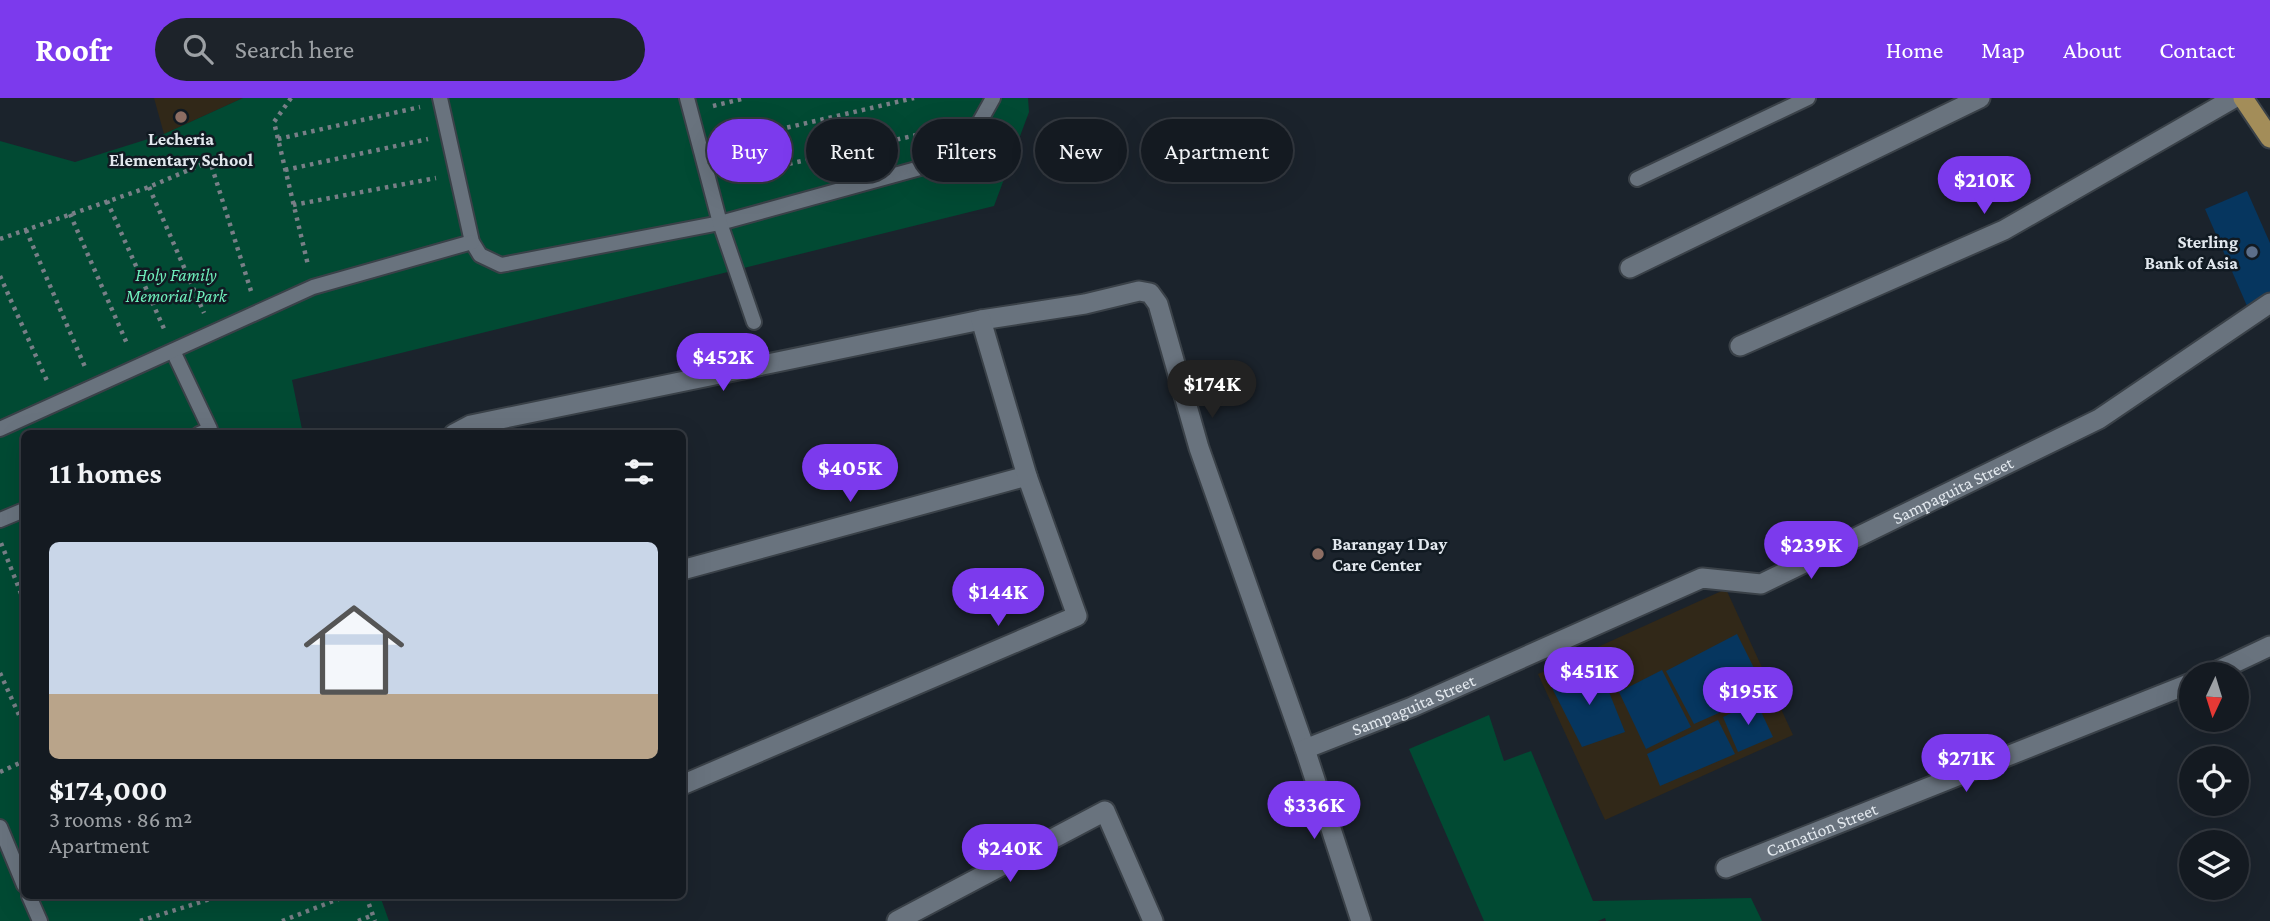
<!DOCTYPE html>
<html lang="en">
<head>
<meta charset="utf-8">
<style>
	body { margin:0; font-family:"Crimson Pro",serif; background:#1d232a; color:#f1f3f6; height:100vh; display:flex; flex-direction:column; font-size:26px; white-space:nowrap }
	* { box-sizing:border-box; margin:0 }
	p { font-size:23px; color:#9da1a5 }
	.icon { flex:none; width:38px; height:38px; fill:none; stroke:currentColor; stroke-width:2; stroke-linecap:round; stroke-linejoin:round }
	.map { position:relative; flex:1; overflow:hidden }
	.drawer { position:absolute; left:21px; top:332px; width:665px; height:469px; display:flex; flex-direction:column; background:#141a21; border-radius:10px; box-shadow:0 7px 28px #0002,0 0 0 2px #33383f }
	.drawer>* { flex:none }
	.hud { position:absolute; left:707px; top:21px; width:665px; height:63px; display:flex; gap:14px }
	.needle { width:46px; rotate:184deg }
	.controls { position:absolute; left:2179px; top:564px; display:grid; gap:14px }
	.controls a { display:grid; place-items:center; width:70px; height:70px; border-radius:50%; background:#141a21; box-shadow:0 7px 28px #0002,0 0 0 2px #33383f; font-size:35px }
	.price { position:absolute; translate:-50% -60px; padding:0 16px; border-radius:24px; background:#7c3aed; color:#fff; font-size:23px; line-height:46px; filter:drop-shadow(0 2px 4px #0008) }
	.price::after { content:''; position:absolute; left:50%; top:42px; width:21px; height:16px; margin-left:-10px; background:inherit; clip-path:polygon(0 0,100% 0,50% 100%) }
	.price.on { background:#222; color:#fff }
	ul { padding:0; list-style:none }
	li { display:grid; align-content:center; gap:14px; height:371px; padding:0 28px }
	li span { display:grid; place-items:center; height:217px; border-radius:10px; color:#555 }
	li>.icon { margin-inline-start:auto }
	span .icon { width:126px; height:126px; fill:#fffc; stroke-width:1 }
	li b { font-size:30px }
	h2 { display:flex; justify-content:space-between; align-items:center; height:84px; padding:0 28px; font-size:30px }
	.tag { padding:0 24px; border-radius:32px; background:#141a21; box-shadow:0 7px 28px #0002,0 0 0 2px #33383f; font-size:24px; line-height:63px }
	.tag.on { background:#7c3aed; color:#fff }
	header { display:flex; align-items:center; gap:42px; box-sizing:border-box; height:98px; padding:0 35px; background:#7c3aed; color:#fff }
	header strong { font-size:33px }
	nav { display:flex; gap:38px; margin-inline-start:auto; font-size:24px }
	.search { width:490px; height:63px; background:#1d232a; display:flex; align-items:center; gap:18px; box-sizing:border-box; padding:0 24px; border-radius:38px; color:#9da1a5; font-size:26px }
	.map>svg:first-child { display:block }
	.education { fill:#312818 }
	.green { fill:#014a33 }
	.building { fill:#06365f }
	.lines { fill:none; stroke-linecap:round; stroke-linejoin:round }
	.service-casing { stroke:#3a4148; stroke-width:18 }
	.minor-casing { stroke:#3a4148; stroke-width:23 }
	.tertiary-casing { stroke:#3a4148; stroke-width:23 }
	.primary-casing { stroke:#3a4148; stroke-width:23 }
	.path { stroke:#787f87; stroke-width:4.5; stroke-dasharray:3.5 5; stroke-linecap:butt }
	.service { stroke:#69737e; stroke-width:14 }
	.minor { stroke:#69737e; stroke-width:19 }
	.tertiary { stroke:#69737e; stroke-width:19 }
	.primary { stroke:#a38d59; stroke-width:19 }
	.education-dot { fill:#8d6e63; stroke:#111a22; stroke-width:2.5 }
	.service-dot { fill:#5c6f8a; stroke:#111a22; stroke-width:2.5 }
	.labels { text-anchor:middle; stroke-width:5; stroke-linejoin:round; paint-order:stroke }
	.poi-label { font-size:18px; font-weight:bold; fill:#e2e8ee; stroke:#111a22 }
	.park-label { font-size:18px; font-style:italic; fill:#6ef0bc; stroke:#111a22 }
	.street-label { font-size:18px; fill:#e2e8ee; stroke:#111a22 }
</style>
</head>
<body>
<header>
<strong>Roofr</strong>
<div class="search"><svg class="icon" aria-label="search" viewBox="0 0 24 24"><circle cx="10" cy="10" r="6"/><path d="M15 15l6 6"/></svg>Search here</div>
<nav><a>Home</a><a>Map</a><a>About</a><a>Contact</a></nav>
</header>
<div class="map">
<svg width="2270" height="823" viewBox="0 0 2270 823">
	<rect width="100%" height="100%" fill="#1b232c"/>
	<g class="education">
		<path d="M154 0H243L164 36Z"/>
		<path d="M1726 491 1793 637 1605 722 1538 576Z"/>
	</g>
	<g class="green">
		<path d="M243 0H1028L1029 14 994 108 292 282 303 336H24V798H380L389 823H0V43L75 64 164 36Z"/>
		<path d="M1489 617 1504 663 1531 653 1593 803 1751 800 1762 823H1606L1605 820 1598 823H1484L1409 651Z"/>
	</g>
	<g class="building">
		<path d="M2247 93 2270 145V198L2247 208 2205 111Z"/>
		<path d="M1737 536 1766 594 1694 626 1666 573Z"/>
		<path d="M1599 569 1625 634 1582 649 1551 588Z"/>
		<path d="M1662 572 1691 629 1646 651 1619 594Z"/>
		<path d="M1756 603 1773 639 1738 654 1723 619Z"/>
		<path d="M1718 622 1735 656 1660 688 1647 656Z"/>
	</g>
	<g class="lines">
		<defs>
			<g id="service">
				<path d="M440 0 472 144 480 157 501 167 720 125 960 59 993 0"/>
				<path d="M687 0 720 125 754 224"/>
				<path d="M1637 81 1808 0"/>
				<path d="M173 253 210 331 199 336"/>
				<path d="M0 331 313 189 472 144"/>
				<path d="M0 422 24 412"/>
				<path d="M0 729 24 787"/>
				<path d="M29 798 40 823"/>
			</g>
			<g id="minor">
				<path d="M1630 170 1980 0"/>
				<path d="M1740 248 2004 132 2234 0"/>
				<path d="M454 336 471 327 981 222 1085 206 1139 193 1150 195 1158 206 1199 350 1305 651"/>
				<path d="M682 472 1027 378"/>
				<path d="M2211 576 2270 548"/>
				<path d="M682 687 1077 518 1027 378 981 222"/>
				<path id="s1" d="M1726 770 2191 585"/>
				<path d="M897 823 1105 713 1153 823"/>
			</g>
			<g id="tertiary">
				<path id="s2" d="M1361 823 1305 651 1412 609 1702 480 1761 486 2099 321 2270 205"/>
			</g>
			<path id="primary" d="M2243 0 2270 40"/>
		</defs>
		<use href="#service" class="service-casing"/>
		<use href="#minor" class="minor-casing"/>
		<use href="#tertiary" class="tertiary-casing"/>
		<use href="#primary" class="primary-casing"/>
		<g class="path">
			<path d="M291 0 274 24 308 167"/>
			<path d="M713 8 746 0"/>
			<path d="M278 41 420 9"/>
			<path d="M721 45 914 0"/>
			<path d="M285 72 428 41"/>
			<path d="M731 79 948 30"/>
			<path d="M149 89 204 215"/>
			<path d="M107 103 165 233"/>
			<path d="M293 107 436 80"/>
			<path d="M70 116 128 248"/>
			<path d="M26 132 85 269"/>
			<path d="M0 141 149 89 210 63 251 193"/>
			<path d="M0 178 48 285"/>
			<path d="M1 445 24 503"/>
			<path d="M0 575 24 628"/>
			<path d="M0 674 24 663"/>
			<path d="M366 798 375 823"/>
			<path d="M140 823 220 798"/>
			<path d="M282 823 346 798"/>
			<path d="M358 823 373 817"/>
		</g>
		<use href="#service" class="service"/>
		<use href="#minor" class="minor"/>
		<use href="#tertiary" class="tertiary"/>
		<use href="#primary" class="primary"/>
	</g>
	<g class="education-dot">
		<circle cx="181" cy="19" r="7"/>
		<circle cx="1318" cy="456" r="7"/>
	</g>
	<circle class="service-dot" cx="2252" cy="154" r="7"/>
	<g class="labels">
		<g class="poi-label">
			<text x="181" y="47">Lecheria<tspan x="181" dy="21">Elementary School</tspan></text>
			<text x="2238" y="150" text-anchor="end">Sterling<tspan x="2238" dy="21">Bank of Asia</tspan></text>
			<text x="1332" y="452" text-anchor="start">Barangay 1 Day<tspan x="1332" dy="21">Care Center</tspan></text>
		</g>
		<g class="park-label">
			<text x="176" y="183">Holy Family<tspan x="176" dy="21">Memorial Park</tspan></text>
		</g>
		<g class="street-label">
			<text dy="6" stroke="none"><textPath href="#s2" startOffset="886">Sampaguita Street</textPath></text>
			<text dy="6" stroke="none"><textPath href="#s2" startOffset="298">Sampaguita Street</textPath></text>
			<text dy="6" stroke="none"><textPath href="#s1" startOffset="103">Carnation Street</textPath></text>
		</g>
	</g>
</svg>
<div class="controls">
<a><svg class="needle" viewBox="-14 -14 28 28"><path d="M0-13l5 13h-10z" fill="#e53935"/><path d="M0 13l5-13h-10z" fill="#9da1a5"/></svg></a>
<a><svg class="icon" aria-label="locate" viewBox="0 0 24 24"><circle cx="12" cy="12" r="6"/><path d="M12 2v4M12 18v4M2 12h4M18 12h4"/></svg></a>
<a><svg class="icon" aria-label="layers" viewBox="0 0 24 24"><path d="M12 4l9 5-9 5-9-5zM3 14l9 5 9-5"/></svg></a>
</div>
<b class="price" style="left:1984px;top:118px">$210K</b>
<b class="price" style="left:723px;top:295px">$452K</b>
<b class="price on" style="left:1212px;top:322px">$174K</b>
<b class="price" style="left:850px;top:406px">$405K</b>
<b class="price" style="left:1811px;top:483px">$239K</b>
<b class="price" style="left:998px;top:530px">$144K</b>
<b class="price" style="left:1589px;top:609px">$451K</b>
<b class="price" style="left:1748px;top:629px">$195K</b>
<b class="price" style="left:1966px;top:696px">$271K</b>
<b class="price" style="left:1314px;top:743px">$336K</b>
<b class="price" style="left:1010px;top:786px">$240K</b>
<div class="hud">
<a class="tag on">Buy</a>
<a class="tag">Rent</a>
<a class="tag">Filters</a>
<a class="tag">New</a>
<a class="tag">Apartment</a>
</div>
<section class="drawer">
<h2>11 homes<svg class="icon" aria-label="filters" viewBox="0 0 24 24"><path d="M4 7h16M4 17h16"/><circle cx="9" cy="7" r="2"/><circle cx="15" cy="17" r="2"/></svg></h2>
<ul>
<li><span style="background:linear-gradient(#c9d6e8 70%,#b9a48a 0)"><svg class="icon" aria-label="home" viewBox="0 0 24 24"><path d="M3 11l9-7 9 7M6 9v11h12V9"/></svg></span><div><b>$174,000</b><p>3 rooms · 86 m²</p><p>Apartment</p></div></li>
</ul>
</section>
</div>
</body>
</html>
